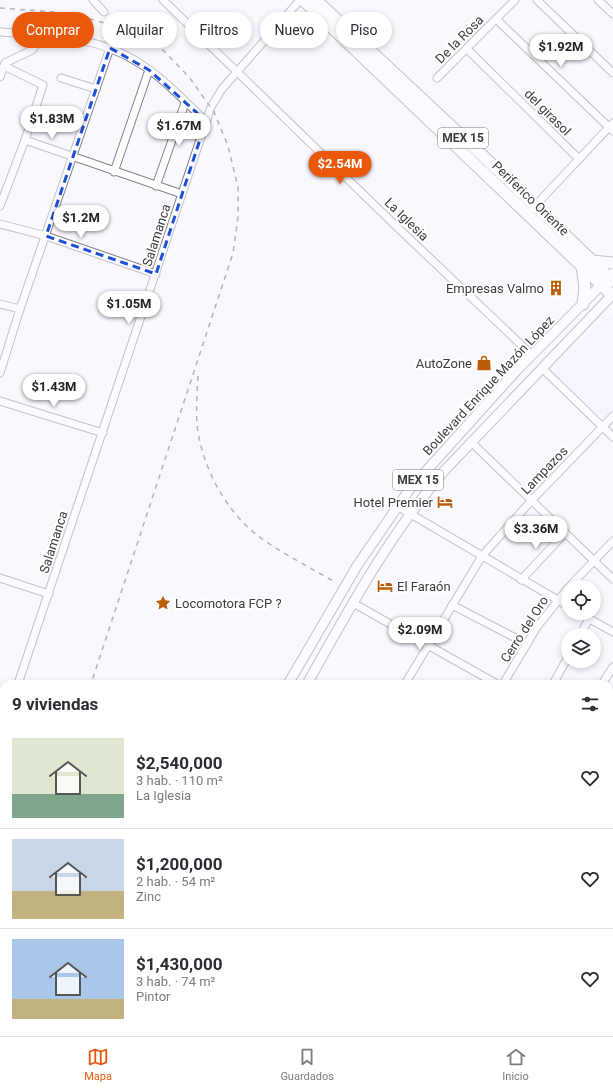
<!DOCTYPE html>
<html lang="es">
<head>
<meta charset="utf-8">
<style>
	body { margin:0; font-family:Roboto,sans-serif; background:#f2f2f3; color:#2b2b33; height:100vh; display:flex; flex-direction:column; font-size:15px; white-space:nowrap }
	* { box-sizing:border-box; margin:0 }
	p { font-size:13px; color:#7c7c81 }
	.icon { flex:none; width:22px; height:22px; fill:none; stroke:currentColor; stroke-width:2; stroke-linecap:round; stroke-linejoin:round }
	.map { position:relative; flex:1; overflow:hidden }
	.drawer { position:absolute; left:0px; top:680px; width:613px; height:356px; display:flex; flex-direction:column; background:#fff; border-radius:12px 12px 0 0; box-shadow:0 2px 6px #0003 }
	.drawer>* { flex:none }
	.top-card { position:absolute; left:12px; top:12px; width:400px; height:36px; display:flex; gap:8px }
	.buttons { position:absolute; left:561px; top:580px; display:grid; gap:8px }
	.buttons a { display:grid; place-items:center; width:40px; height:40px; border-radius:50%; background:#fff; box-shadow:0 2px 6px #0003; font-size:20px }
	.price { position:absolute; translate:-50% -34px; padding:0 9px; border-radius:14px; background:#fff; color:#222; font-size:13px; line-height:26px; filter:drop-shadow(0 1px 2px #0008) }
	.price::after { content:''; position:absolute; left:50%; top:24px; width:12px; height:9px; margin-left:-6px; background:inherit; clip-path:polygon(0 0,100% 0,50% 100%) }
	.price.current { background:#ea580c; color:#fff }
	ul { padding:0; list-style:none }
	li { display:flex; align-items:center; gap:12px; height:100px; padding:0 12px }
	li+li { border-top:1px solid #e1e1e2 }
	li span { display:grid; place-items:center; flex:none; width:112px; height:80px; border-radius:0px; color:#555 }
	li>.icon { margin-inline-start:auto }
	span .icon { width:48px; height:48px; fill:#fffc; stroke-width:1 }
	li b { font-size:17px }
	h2 { display:flex; justify-content:space-between; align-items:center; height:48px; padding:0 12px; font-size:17px }
	.tag { padding:0 14px; border-radius:18px; background:#fff; box-shadow:0 2px 6px #0003; font-size:14px; line-height:36px }
	.tag.current { background:#ea580c; color:#fff }
	.tabs { display:flex; justify-content:space-around; align-items:center; height:56px; border-top:1px solid #e1e1e2; background:#fff; font-size:11px; color:#7c7c81 }
	.tabs a { display:grid; justify-items:center; gap:2px }
	.tabs .current { color:#ea580c }
	.map>svg:first-child { display:block }
	.built { fill:#f1efff }
	.lines { fill:none; stroke-linecap:round; stroke-linejoin:round }
	.minor-casing { stroke:#828188; stroke-width:9 }
	.major-casing { stroke:#828188; stroke-width:11 }
	.highway-casing { stroke:#828188; stroke-width:13 }
	.minor { stroke:#fff; stroke-width:7 }
	.major { stroke:#fff; stroke-width:9 }
	.highway { stroke:#fff; stroke-width:11 }
	.rail { stroke:#605f63; stroke-width:1.5; stroke-dasharray:5 5; stroke-linecap:butt }
	.marked { fill:none; stroke:#1d4ed8; stroke-width:3; stroke-dasharray:8 5; stroke-linejoin:round }
	.labels { text-anchor:middle; stroke-width:4; stroke-linejoin:round; paint-order:stroke }
	.shield { fill:#fff; stroke:#777679; stroke-width:1 }
	.shield-label { font-size:12px; font-weight:bold; fill:#3d3c40 }
	.street-label { font-size:13px; fill:#3d3c40; stroke:#fff }
	.poi-label { font-size:13px; fill:#3d3c40; stroke:#fff; text-anchor:end }
</style>
</head>
<body>
<div class="map">
<svg width="613" height="1036" viewBox="0 0 613 1036">
	<rect width="100%" height="100%" fill="#f9f8ff"/>
	<path class="built" d="M610 317H613V412L606 420 553 372 602 321Z"/>
	<g class="lines">
		<defs>
			<g id="minor">
				<path d="M93 0 104 12"/>
				<path d="M163 0 396 226 532 355"/>
				<path d="M537 0 613 73"/>
				<path d="M598 0 613 14"/>
				<path d="M496 19 613 131"/>
				<path d="M0 32C48 35 98 36 139 63 164 78 185 102 206 121"/>
				<path d="M467 49 579 159"/>
				<path d="M0 77 5 63 32 50 44 35"/>
				<path d="M61 78 96 89"/>
				<path d="M437 78 515 0"/>
				<path d="M25 140 182 194"/>
				<path d="M114 172 149 70"/>
				<path d="M156 186 185 103"/>
				<path d="M0 206 25 140 43 85 4 66"/>
				<path d="M532 209 613 123"/>
				<path d="M0 224 46 236 156 274"/>
				<path d="M0 304 20 309"/>
				<path d="M542 368 613 437"/>
				<path d="M0 373 20 309 110 48"/>
				<path d="M0 401 103 433"/>
				<path d="M471 442 613 579"/>
				<path d="M397 506 568 606"/>
				<path d="M0 578 49 594"/>
				<path d="M521 580 565 533"/>
				<path d="M569 587 613 541"/>
				<path d="M353 603 497 684"/>
				<path d="M452 605 527 644"/>
				<path d="M579 613 613 632"/>
				<path d="M580 635 589 619"/>
				<path d="M18 684 211 107 222 89 300 0"/>
				<path d="M405 684 482 556 531 501 613 416"/>
				<path d="M503 684 537 627 568 588"/>
				<path d="M553 684 568 657"/>
				<path d="M602 684 613 667"/>
				<path d="M0 737 4 725"/>
				<path d="M609 750 613 752"/>
				<path d="M609 801 613 803"/>
				<path d="M609 836 613 829"/>
				<path d="M609 865 613 867"/>
				<path d="M609 911 613 904"/>
				<path d="M609 987 613 980"/>
				<path d="M609 1009 613 1011"/>
				<path d="M284 1032 291 1036"/>
				<path d="M485 1032 492 1036"/>
				<path d="M203 1036 205 1032"/>
				<path d="M252 1036 254 1032"/>
				<path d="M301 1036 303 1032"/>
				<path d="M350 1036 352 1032"/>
				<path d="M398 1036 400 1032"/>
				<path d="M446 1036 448 1032"/>
				<path d="M536 1036 538 1032"/>
				<path d="M580 1036 583 1032"/>
			</g>
			<g id="major">
				<path d="M288 684 357 566 409 490 517 370 613 273"/>
				<path d="M307 684C349 609 388 537 444 471L613 294"/>
				<path d="M84 1036 86 1032"/>
				<path d="M102 1036 104 1032"/>
			</g>
			<g id="highway">
				<path d="M303 0 612 295"/>
				<path d="M316 0 482 155 613 281"/>
				<path d="M592 261 613 263"/>
				<path d="M582 266 585 288 583 304"/>
			</g>
		</defs>
		<use href="#minor" class="minor-casing"/>
		<use href="#major" class="major-casing"/>
		<use href="#highway" class="highway-casing"/>
		<use href="#minor" class="minor"/>
		<use href="#major" class="major"/>
		<use href="#highway" class="highway"/>
		<g class="rail">
			<path d="M0 8 68 13 130 30 162 49 189 77 214 112 228 146 238 187V217L233 253 91 684"/>
			<path d="M198 376C197 392 196 409 197 425 202 466 224 509 257 535 281 553 309 567 335 582"/>
			<path d="M0 957 4 945"/>
		</g>
	</g>
	<path d="M0 0H613V1036H0ZM110 48 149 70 206 121 156 274 46 236Z" fill="#f9f8ff" fill-opacity=".55" fill-rule="evenodd"/>
	<path class="marked" d="M110 48 149 70 206 121 156 274 46 236Z"/>
	<defs>
		<symbol id="building-bare" viewBox="-9 -9 18 18"><path d="M-4-6H4V6H1V3H-1V6H-4ZM-2.5-4.3h1.7v1.8h-1.7ZM.8-4.3h1.7v1.8H.8ZM-2.5-1h1.7V.8h-1.7ZM.8-1h1.7V.8H.8Z" fill="#ba5e09" stroke="#fff" stroke-width="2.5" paint-order="stroke"/></symbol>
		<symbol id="shop-bare" viewBox="-9 -9 18 18"><path d="M-5-2.5h2.3a2.7 3.5 0 0 1 5.4 0H5L5.5 6h-11ZM-1.5-2.5h3a1.5 2.3 0 0 0-3 0Z" fill="#ba5e09" stroke="#fff" stroke-width="2.5" paint-order="stroke"/></symbol>
		<symbol id="hotel-bare" viewBox="-9 -9 18 18"><path d="M-6-4.5h1.5V1H6V5H4.5V3h-9V5H-6ZM-4 0a1.8 1.8 0 1 1 3.6 0ZM.5 0V-2.5h3Q6-2.5 6 0Z" fill="#ba5e09" stroke="#fff" stroke-width="2.5" paint-order="stroke"/></symbol>
		<symbol id="sight-bare" viewBox="-9 -9 18 18"><path d="M0-6L1.8-2.2L6-1.7L2.9 1.2L3.7 5.4L0 3.3L-3.7 5.4L-2.9 1.2L-6-1.7L-1.8-2.2Z" fill="#ba5e09" stroke="#fff" stroke-width="2.5" paint-order="stroke"/></symbol>
	</defs>
	<g fill-rule="evenodd">
		<use href="#building-bare" x="545" y="277" width="22" height="22"/>
		<use href="#shop-bare" x="473" y="352" width="22" height="22"/>
		<use href="#hotel-bare" x="434" y="491" width="22" height="22"/>
		<use href="#hotel-bare" x="374" y="575" width="22" height="22"/>
		<use href="#sight-bare" x="152" y="592" width="22" height="22"/>
	</g>
	<g class="labels">
		<g class="shield">
			<rect x="438" y="128" width="50" height="20" rx="3"/>
			<rect x="393" y="470" width="50" height="20" rx="3"/>
		</g>
		<g class="shield-label">
			<text x="463" y="142">MEX 15</text>
			<text x="418" y="484">MEX 15</text>
		</g>
		<g class="street-label">
			<text transform="translate(459 39) rotate(-45)" y="5">De la Rosa</text>
			<text transform="translate(548 112) rotate(45)" y="5">del girasol</text>
			<text transform="translate(531 198) rotate(44)" y="5">Periferico Oriente</text>
			<text transform="translate(407 219) rotate(44)" y="5">La Iglesia</text>
			<text transform="translate(156 235) rotate(-72)" y="5">Salamanca</text>
			<text transform="translate(488 385) rotate(-47)" y="5">Boulevard Enrique Mazón López</text>
			<text transform="translate(544 470) rotate(-46)" y="5">Lampazos</text>
			<text transform="translate(53 542) rotate(-72)" y="5">Salamanca</text>
			<text transform="translate(524 629) rotate(-57)" y="5">Cerro del Oro</text>
		</g>
		<g class="poi-label">
			<text x="544" y="293">Empresas Valmo</text>
			<text x="472" y="368">AutoZone</text>
			<text x="433" y="507">Hotel Premier</text>
			<text x="397" y="591" text-anchor="start">El Faraón</text>
			<text x="175" y="608" text-anchor="start">Locomotora FCP ?</text>
		</g>
	</g>
</svg>
<div class="buttons">
<a><svg class="icon" aria-label="locate" viewBox="0 0 24 24"><circle cx="12" cy="12" r="6"/><path d="M12 2v4M12 18v4M2 12h4M18 12h4"/></svg></a>
<a><svg class="icon" aria-label="layers" viewBox="0 0 24 24"><path d="M12 4l9 5-9 5-9-5zM3 14l9 5 9-5"/></svg></a>
</div>
<b class="price" style="left:561px;top:68px">$1.92M</b>
<b class="price" style="left:52px;top:140px">$1.83M</b>
<b class="price" style="left:179px;top:147px">$1.67M</b>
<b class="price current" style="left:340px;top:185px">$2.54M</b>
<b class="price" style="left:81px;top:239px">$1.2M</b>
<b class="price" style="left:129px;top:325px">$1.05M</b>
<b class="price" style="left:54px;top:408px">$1.43M</b>
<b class="price" style="left:536px;top:550px">$3.36M</b>
<b class="price" style="left:420px;top:651px">$2.09M</b>
<div class="top-card">
<a class="tag current">Comprar</a>
<a class="tag">Alquilar</a>
<a class="tag">Filtros</a>
<a class="tag">Nuevo</a>
<a class="tag">Piso</a>
</div>
<section class="drawer">
<h2>9 viviendas<svg class="icon" aria-label="filters" viewBox="0 0 24 24"><path d="M4 7h16M4 17h16"/><circle cx="9" cy="7" r="2"/><circle cx="15" cy="17" r="2"/></svg></h2>
<ul>
<li><span style="background:linear-gradient(#dfe7d0 70%,#7fa58c 0)"><svg class="icon" aria-label="home" viewBox="0 0 24 24"><path d="M3 11l9-7 9 7M6 9v11h12V9"/></svg></span><div><b>$2,540,000</b><p>3 hab. · 110 m²</p><p>La Iglesia</p></div><svg class="icon" aria-label="heart" viewBox="0 0 24 24"><path d="M12 20l-8-8c-3-5 5-10 8-4 3-6 11-1 8 4z"/></svg></li>
<li><span style="background:linear-gradient(#c9d6e8 65%,#c2b280 0)"><svg class="icon" aria-label="home" viewBox="0 0 24 24"><path d="M3 11l9-7 9 7M6 9v11h12V9"/></svg></span><div><b>$1,200,000</b><p>2 hab. · 54 m²</p><p>Zinc</p></div><svg class="icon" aria-label="heart" viewBox="0 0 24 24"><path d="M12 20l-8-8c-3-5 5-10 8-4 3-6 11-1 8 4z"/></svg></li>
<li><span style="background:linear-gradient(#a9c7e8 75%,#c2b280 0)"><svg class="icon" aria-label="home" viewBox="0 0 24 24"><path d="M3 11l9-7 9 7M6 9v11h12V9"/></svg></span><div><b>$1,430,000</b><p>3 hab. · 74 m²</p><p>Pintor</p></div><svg class="icon" aria-label="heart" viewBox="0 0 24 24"><path d="M12 20l-8-8c-3-5 5-10 8-4 3-6 11-1 8 4z"/></svg></li>
</ul>
</section>
</div>
<nav class="tabs">
<a class="current"><svg class="icon" aria-label="map" viewBox="0 0 24 24"><path d="M3 6l6-2 6 2 6-2v14l-6 2-6-2-6 2zM9 4v14M15 6v14"/></svg>Mapa</a>
<a><svg class="icon" aria-label="saved" viewBox="0 0 24 24"><path d="M7 4h10v16l-5-4-5 4z"/></svg>Guardados</a>
<a><svg class="icon" aria-label="home" viewBox="0 0 24 24"><path d="M3 11l9-7 9 7M6 9v11h12V9"/></svg>Inicio</a>
</nav>
</body>
</html>
